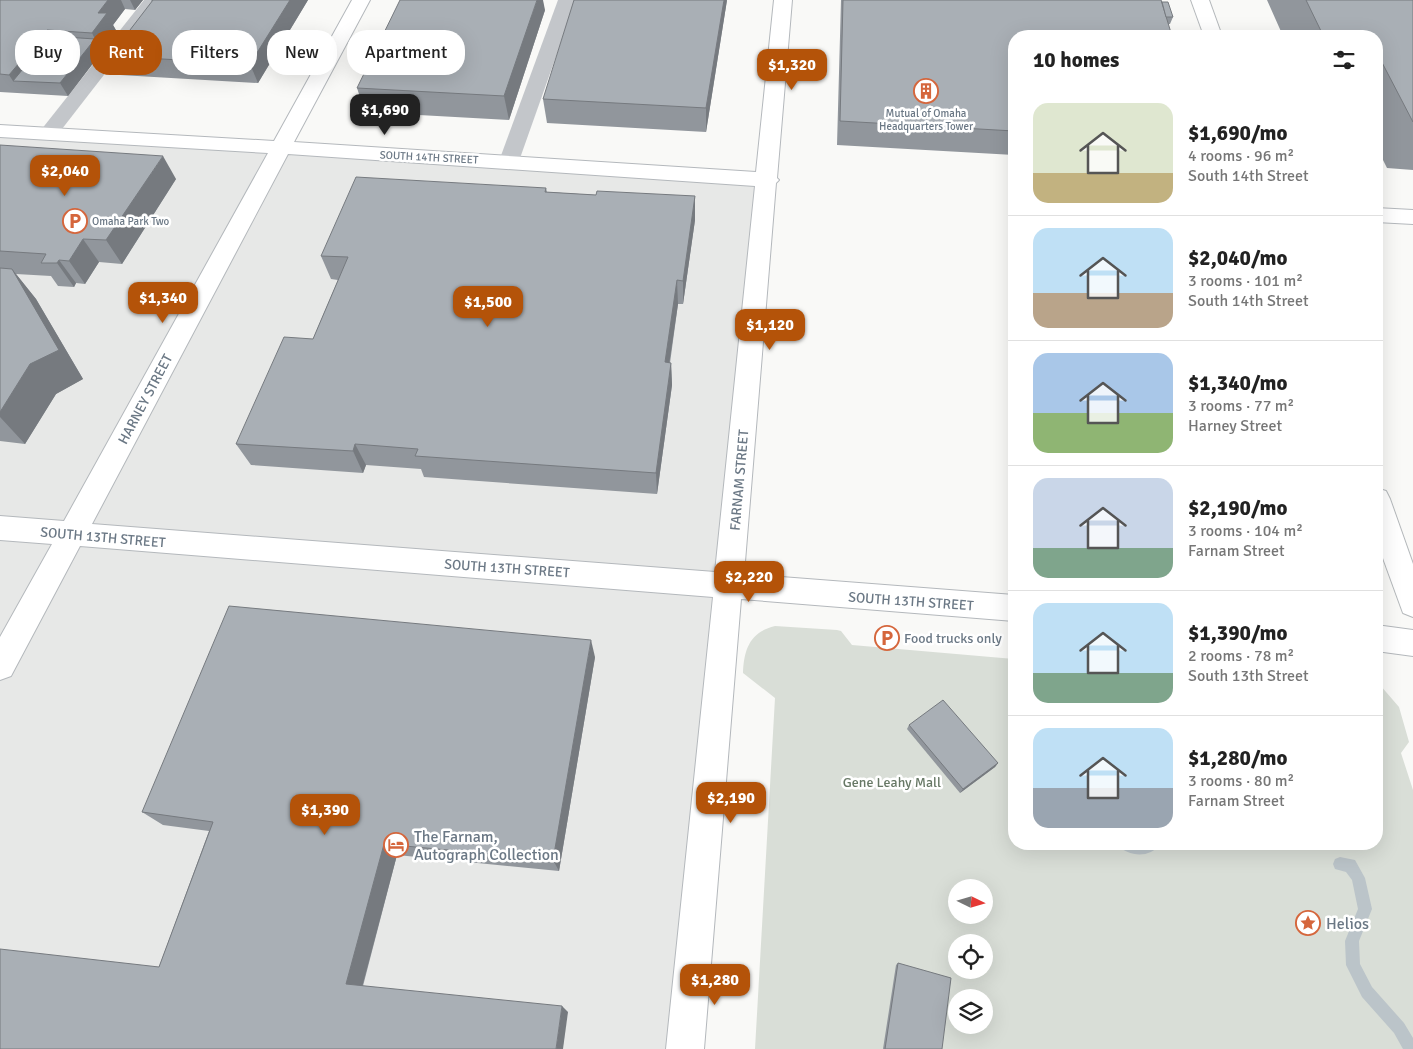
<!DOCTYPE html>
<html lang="en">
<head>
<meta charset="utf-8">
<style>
	body { margin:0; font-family:Signika,sans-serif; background:#f6f6f6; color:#222; height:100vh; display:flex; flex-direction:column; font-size:19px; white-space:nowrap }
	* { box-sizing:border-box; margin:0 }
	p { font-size:16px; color:#767676 }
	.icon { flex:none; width:28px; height:28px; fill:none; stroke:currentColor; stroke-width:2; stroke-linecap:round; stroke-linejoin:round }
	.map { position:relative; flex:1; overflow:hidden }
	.drawer { position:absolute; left:1008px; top:30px; width:375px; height:820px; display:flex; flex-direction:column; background:#fff; border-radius:20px; box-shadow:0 5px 20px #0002 }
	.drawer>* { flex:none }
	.hud { position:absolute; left:15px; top:30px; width:475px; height:45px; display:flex; gap:10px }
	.needle { width:32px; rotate:95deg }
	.fabs { position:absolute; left:948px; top:879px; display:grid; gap:10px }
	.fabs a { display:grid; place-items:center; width:45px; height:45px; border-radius:50%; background:#fff; box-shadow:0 5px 20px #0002; font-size:25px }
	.price { position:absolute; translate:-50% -42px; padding:0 11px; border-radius:10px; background:#b45309; color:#fff; font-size:16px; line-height:32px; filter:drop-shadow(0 1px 2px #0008) }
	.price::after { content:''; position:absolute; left:50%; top:30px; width:15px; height:11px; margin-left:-8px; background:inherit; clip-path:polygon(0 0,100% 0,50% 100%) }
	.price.active { background:#222; color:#fff }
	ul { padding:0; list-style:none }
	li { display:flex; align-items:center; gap:15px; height:125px; padding:0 25px }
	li+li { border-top:1px solid #e0e0e0 }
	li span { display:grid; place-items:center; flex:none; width:140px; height:100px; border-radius:15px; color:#555 }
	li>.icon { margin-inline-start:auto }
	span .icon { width:60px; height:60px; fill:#fffc; stroke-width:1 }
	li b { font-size:21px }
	h2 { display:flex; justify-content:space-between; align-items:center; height:60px; padding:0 25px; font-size:21px }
	.chip { padding:0 18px; border-radius:20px; background:#fff; box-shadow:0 5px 20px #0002; font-size:18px; line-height:45px }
	.chip.active { background:#b45309; color:#fff }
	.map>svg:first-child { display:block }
	.built { fill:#e7e8e7 }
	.green { fill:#d9ded7; fill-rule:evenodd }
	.water { fill:#bbc4c9 }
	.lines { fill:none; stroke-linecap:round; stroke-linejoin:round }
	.stream { fill:#bbc4c9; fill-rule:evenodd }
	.major-casing { stroke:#b4b8bc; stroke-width:2 }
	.highway-casing { stroke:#b4b8bb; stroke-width:2 }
	.minor { fill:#c3c6ca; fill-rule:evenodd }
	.major { fill:#fff; fill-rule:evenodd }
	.highway { fill:#fff; fill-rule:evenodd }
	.wall { fill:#91969c }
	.shaded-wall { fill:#767a7f }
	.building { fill:#a9afb5; stroke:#767a7f }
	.labels { text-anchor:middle; stroke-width:5; stroke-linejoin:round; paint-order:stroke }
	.far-poi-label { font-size:11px; fill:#6b7885; stroke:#fff }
	.far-street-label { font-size:11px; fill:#6b7885; stroke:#fff }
	.street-label { font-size:14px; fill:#6b7885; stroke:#fff }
	.poi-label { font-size:14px; fill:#6b7885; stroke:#fff; text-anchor:start }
	.park-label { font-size:14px; fill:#677865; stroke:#fff }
	.near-poi-label { font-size:16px; fill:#6b7885; stroke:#fff; text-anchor:start }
</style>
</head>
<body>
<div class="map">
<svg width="1413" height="1049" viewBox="0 0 1413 1049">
	<rect width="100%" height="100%" fill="#f9f9f7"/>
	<path class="built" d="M0 131 768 180 685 1049H0Z"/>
	<path class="green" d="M775 626 837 630 841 631 852 645 1014 659V844H1376V683L1380 685 1399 707 1409 742 1401 753 1413 790V1049H755L775 698 743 673C744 649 750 632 775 626ZM956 888H984V915H956ZM956 942H984V970H956ZM956 998H984V1025H956Z"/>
	<path class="water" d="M1115 844H1161C1148 859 1130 857 1115 844Z"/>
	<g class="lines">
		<path class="stream" d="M1340 857 1355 860 1365 878 1372 909 1359 941 1360 964 1372 987 1404 1023 1413 1038V1049H1403L1394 1033 1362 997 1346 965 1345 941 1358 909 1352 880 1346 872 1335 869 1333 864 1335 859Z"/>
		<defs>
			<g id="major">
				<path d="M352 0H370L294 142 756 172 774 0H792L777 178 779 180 776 183 744 574 1014 595V621L741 599 704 1049H666L713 597 80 546 11 676 0 680V637L52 544 0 540V516L64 521 268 153 0 137V125L274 141ZM288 154 755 186 715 572 92 524Z"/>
				<path d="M1376 208 1413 210V224L1376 222Z"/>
				<path d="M1376 625 1413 630V656L1376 651Z"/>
			</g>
			<g id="highway">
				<path d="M1191 0H1209L1222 36H1204Z"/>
				<path d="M1376 488 1386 491 1390 499 1413 564V617L1403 613 1376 539Z"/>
			</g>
		</defs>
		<use href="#major" class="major-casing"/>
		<use href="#highway" class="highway-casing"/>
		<g class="minor">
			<path d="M144 0H162L55 138 48 140 41 138 38 134 41 130Z"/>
			<path d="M558 0H576L519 161 516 166 509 168 502 166 499 161Z"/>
		</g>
		<use href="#major" class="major"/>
		<use href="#highway" class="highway"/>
	</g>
	<g class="wall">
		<path d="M0 0H143L135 10 125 9 113 25 117 32 68 96 0 92Z"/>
		<path d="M151 0H308L258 83 120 75 110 56 152 2Z"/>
		<path d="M727 0 706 132 547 123 543 99Z"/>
		<path d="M841 0H1161L1173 17 1170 24 1014 36V155L837 145Z"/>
		<path d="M1267 0H1413V170L1387 168 1376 146V36H1283Z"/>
		<path d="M545 10 509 120 365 112 357 88Z"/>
		<path d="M0 145 176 179 122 264 99 262 85 284 76 283 74 287 58 286 51 276 16 274 36 299 83 379 56 394 25 444 0 441Z"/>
		<path d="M546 188 547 192 596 195 695 196V220L683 304H678L670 363H671L672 385 657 494 424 477 421 469 366 465 363 473 251 465 236 444 313 339 338 280 331 279 321 256Z"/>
		<path d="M595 657 559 871 397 855 363 986 568 1012 159 967 209 831 163 825 142 812Z"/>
		<path d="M909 725 998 763 995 767 960 793 907 729Z"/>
		<path d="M898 963 942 1049H883L896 965Z"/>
	</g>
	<g class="shaded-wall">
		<path d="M108 0H121L125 9 113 25 117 32 68 96 60 83 95 39 92 33 98 13Z"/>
		<path d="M130 0H143L135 10Z"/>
		<path d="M290 0H308L258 83 250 64Z"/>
		<path d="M537 0H543L545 10 509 120 504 96Z"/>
		<path d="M724 0H727L706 132V108Z"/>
		<path d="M47 30 58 49 13 81 9 75Z"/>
		<path d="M163 156 176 179 122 264 106 240Z"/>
		<path d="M695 196V220L683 304V281Z"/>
		<path d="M83 239 99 262 85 284 69 261Z"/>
		<path d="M59 260 76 283 74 287 57 263Z"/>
		<path d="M12 269 36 299 83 379 56 394 25 444 0 417V412L30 364Z"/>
		<path d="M677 280 678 304 666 385 665 362Z"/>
		<path d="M671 363 672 385 657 494 656 473Z"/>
		<path d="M355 444 366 465 363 473 353 451Z"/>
		<path d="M591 640 595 657 559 871 553 860Z"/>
		<path d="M998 763 995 767 960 793 963 789Z"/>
		<path d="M384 844 397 855 361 991 346 984Z"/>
		<path d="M562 1006 568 1012 563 1049H556Z"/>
	</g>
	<g class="building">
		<path d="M0 0H108L98 13H107L92 33 47 30 9 75 0 74Z"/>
		<path d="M153 0H290L250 64 110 56Z"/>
		<path d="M400 0H537L504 96 357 88Z"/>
		<path d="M574 0H724L706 108 543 99Z"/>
		<path d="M843 0H1161L1172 36H1014V131L840 121Z"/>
		<path d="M1306 0H1413V122L1376 51V36H1369L1367 33 1321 31Z"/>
		<path d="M1162 2H1168L1173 17H1166Z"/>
		<path d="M50 36 95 39 60 83 13 81Z"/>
		<path d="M0 145 163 156 106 240 83 239 69 261 59 260 57 263H41L46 254 0 251Z"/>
		<path d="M356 177 546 188 545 192 596 195 597 191 695 196 683 281 677 280 665 362 671 363 656 473 415 456 418 449 355 444 353 451 236 444 284 337 313 339 348 257 321 256Z"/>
		<path d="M0 268 12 269 59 350 30 364 0 412Z"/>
		<path d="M229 606 591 640 553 860 384 844 346 984 562 1006 556 1049H0V949L159 967 213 822 142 812Z"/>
		<path d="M943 700 998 763 963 789 909 725Z"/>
		<path d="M898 963 951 978 942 1049H885Z"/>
	</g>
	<defs>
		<symbol id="building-ring" viewBox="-11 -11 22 22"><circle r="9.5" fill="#fff" stroke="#d5663c" stroke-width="1.5"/><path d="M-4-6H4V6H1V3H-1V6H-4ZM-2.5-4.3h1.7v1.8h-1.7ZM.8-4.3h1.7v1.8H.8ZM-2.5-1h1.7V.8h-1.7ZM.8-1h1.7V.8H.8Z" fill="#d5663c"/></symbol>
		<symbol id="parking-ring" viewBox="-11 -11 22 22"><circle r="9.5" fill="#fff" stroke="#d5663c" stroke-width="1.5"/><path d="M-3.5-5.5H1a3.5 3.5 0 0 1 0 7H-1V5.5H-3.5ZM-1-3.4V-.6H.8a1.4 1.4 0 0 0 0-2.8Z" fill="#d5663c"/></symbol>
		<symbol id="hotel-ring" viewBox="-11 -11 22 22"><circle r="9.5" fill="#fff" stroke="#d5663c" stroke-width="1.5"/><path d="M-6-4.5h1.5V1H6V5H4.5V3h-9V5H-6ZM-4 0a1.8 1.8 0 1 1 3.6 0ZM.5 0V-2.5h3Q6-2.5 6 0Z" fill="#d5663c"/></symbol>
		<symbol id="sight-ring" viewBox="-11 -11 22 22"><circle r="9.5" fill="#fff" stroke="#d5663c" stroke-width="1.5"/><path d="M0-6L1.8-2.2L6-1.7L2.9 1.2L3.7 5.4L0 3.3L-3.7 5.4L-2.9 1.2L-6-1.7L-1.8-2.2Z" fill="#d5663c"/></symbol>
	</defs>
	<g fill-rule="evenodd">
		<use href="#building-ring" x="912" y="77" width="28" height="28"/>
		<use href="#parking-ring" x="61" y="207" width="28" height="28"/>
		<use href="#parking-ring" x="873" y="624" width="28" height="28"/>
		<use href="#hotel-ring" x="382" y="831" width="28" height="28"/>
		<use href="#sight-ring" x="1294" y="909" width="28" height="28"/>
	</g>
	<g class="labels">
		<g class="far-poi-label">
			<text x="926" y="117">Mutual of Omaha<tspan x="926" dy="13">Headquarters Tower</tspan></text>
			<text x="92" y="225" text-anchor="start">Omaha Park Two</text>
		</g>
		<g class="far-street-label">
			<text transform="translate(429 157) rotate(3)" y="4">SOUTH 14TH STREET</text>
		</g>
		<g class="street-label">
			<text transform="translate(145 399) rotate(-62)" y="5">HARNEY STREET</text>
			<text transform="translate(739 480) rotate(-85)" y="5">FARNAM STREET</text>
			<text transform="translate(103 537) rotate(5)" y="5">SOUTH 13TH STREET</text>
			<text transform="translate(507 568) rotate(4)" y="5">SOUTH 13TH STREET</text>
			<text transform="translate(911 601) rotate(4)" y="5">SOUTH 13TH STREET</text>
		</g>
		<g class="poi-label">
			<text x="904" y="643">Food trucks only</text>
		</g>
		<g class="park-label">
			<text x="892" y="787">Gene Leahy Mall</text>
		</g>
		<g class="near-poi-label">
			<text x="414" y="842">The Farnam,<tspan x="414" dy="18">Autograph Collection</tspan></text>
			<text x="1326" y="929">Helios</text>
		</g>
	</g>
</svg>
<div class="fabs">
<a><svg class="needle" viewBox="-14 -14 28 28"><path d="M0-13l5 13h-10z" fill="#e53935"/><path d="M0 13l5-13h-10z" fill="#767676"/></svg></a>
<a><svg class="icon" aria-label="locate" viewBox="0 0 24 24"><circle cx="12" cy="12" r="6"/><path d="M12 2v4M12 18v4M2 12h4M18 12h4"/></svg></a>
<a><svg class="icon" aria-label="layers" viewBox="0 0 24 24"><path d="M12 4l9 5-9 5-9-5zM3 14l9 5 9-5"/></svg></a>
</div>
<b class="price" style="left:792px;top:91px">$1,320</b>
<b class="price active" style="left:385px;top:136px">$1,690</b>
<b class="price" style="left:65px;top:197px">$2,040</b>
<b class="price" style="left:163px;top:324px">$1,340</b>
<b class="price" style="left:488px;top:328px">$1,500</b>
<b class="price" style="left:770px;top:351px">$1,120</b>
<b class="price" style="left:749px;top:603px">$2,220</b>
<b class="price" style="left:731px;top:824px">$2,190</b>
<b class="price" style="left:325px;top:836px">$1,390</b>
<b class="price" style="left:715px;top:1006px">$1,280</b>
<div class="hud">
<a class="chip">Buy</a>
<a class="chip active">Rent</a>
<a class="chip">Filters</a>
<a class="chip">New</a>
<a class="chip">Apartment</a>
</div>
<section class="drawer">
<h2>10 homes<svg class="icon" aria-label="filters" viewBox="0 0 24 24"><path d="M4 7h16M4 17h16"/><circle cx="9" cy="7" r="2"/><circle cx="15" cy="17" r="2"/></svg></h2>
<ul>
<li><span style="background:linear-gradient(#dfe7d0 70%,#c2b280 0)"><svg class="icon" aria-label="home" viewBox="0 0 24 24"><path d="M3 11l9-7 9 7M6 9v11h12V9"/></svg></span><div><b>$1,690/mo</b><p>4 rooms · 96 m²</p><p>South 14th Street</p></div></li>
<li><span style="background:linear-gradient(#bfe0f5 65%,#b9a48a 0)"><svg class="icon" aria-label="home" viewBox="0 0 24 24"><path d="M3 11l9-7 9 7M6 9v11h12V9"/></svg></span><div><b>$2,040/mo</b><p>3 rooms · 101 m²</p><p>South 14th Street</p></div></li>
<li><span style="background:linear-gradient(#a9c7e8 60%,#8fb573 0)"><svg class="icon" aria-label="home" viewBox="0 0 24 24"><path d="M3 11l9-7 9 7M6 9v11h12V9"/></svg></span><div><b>$1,340/mo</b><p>3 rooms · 77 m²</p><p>Harney Street</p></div></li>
<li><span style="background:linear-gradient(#c9d6e8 70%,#7fa58c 0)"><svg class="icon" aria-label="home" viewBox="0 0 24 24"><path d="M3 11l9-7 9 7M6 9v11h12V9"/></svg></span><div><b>$2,190/mo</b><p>3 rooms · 104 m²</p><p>Farnam Street</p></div></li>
<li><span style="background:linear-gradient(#bfe0f5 70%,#7fa58c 0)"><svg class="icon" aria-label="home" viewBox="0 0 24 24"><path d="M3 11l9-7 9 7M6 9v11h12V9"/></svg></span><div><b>$1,390/mo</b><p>2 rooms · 78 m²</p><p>South 13th Street</p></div></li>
<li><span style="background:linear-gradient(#bfe0f5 60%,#9aa5b1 0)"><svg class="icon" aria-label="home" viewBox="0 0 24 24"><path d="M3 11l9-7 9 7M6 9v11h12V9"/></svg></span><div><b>$1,280/mo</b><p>3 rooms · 80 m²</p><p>Farnam Street</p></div></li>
</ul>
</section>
</div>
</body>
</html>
